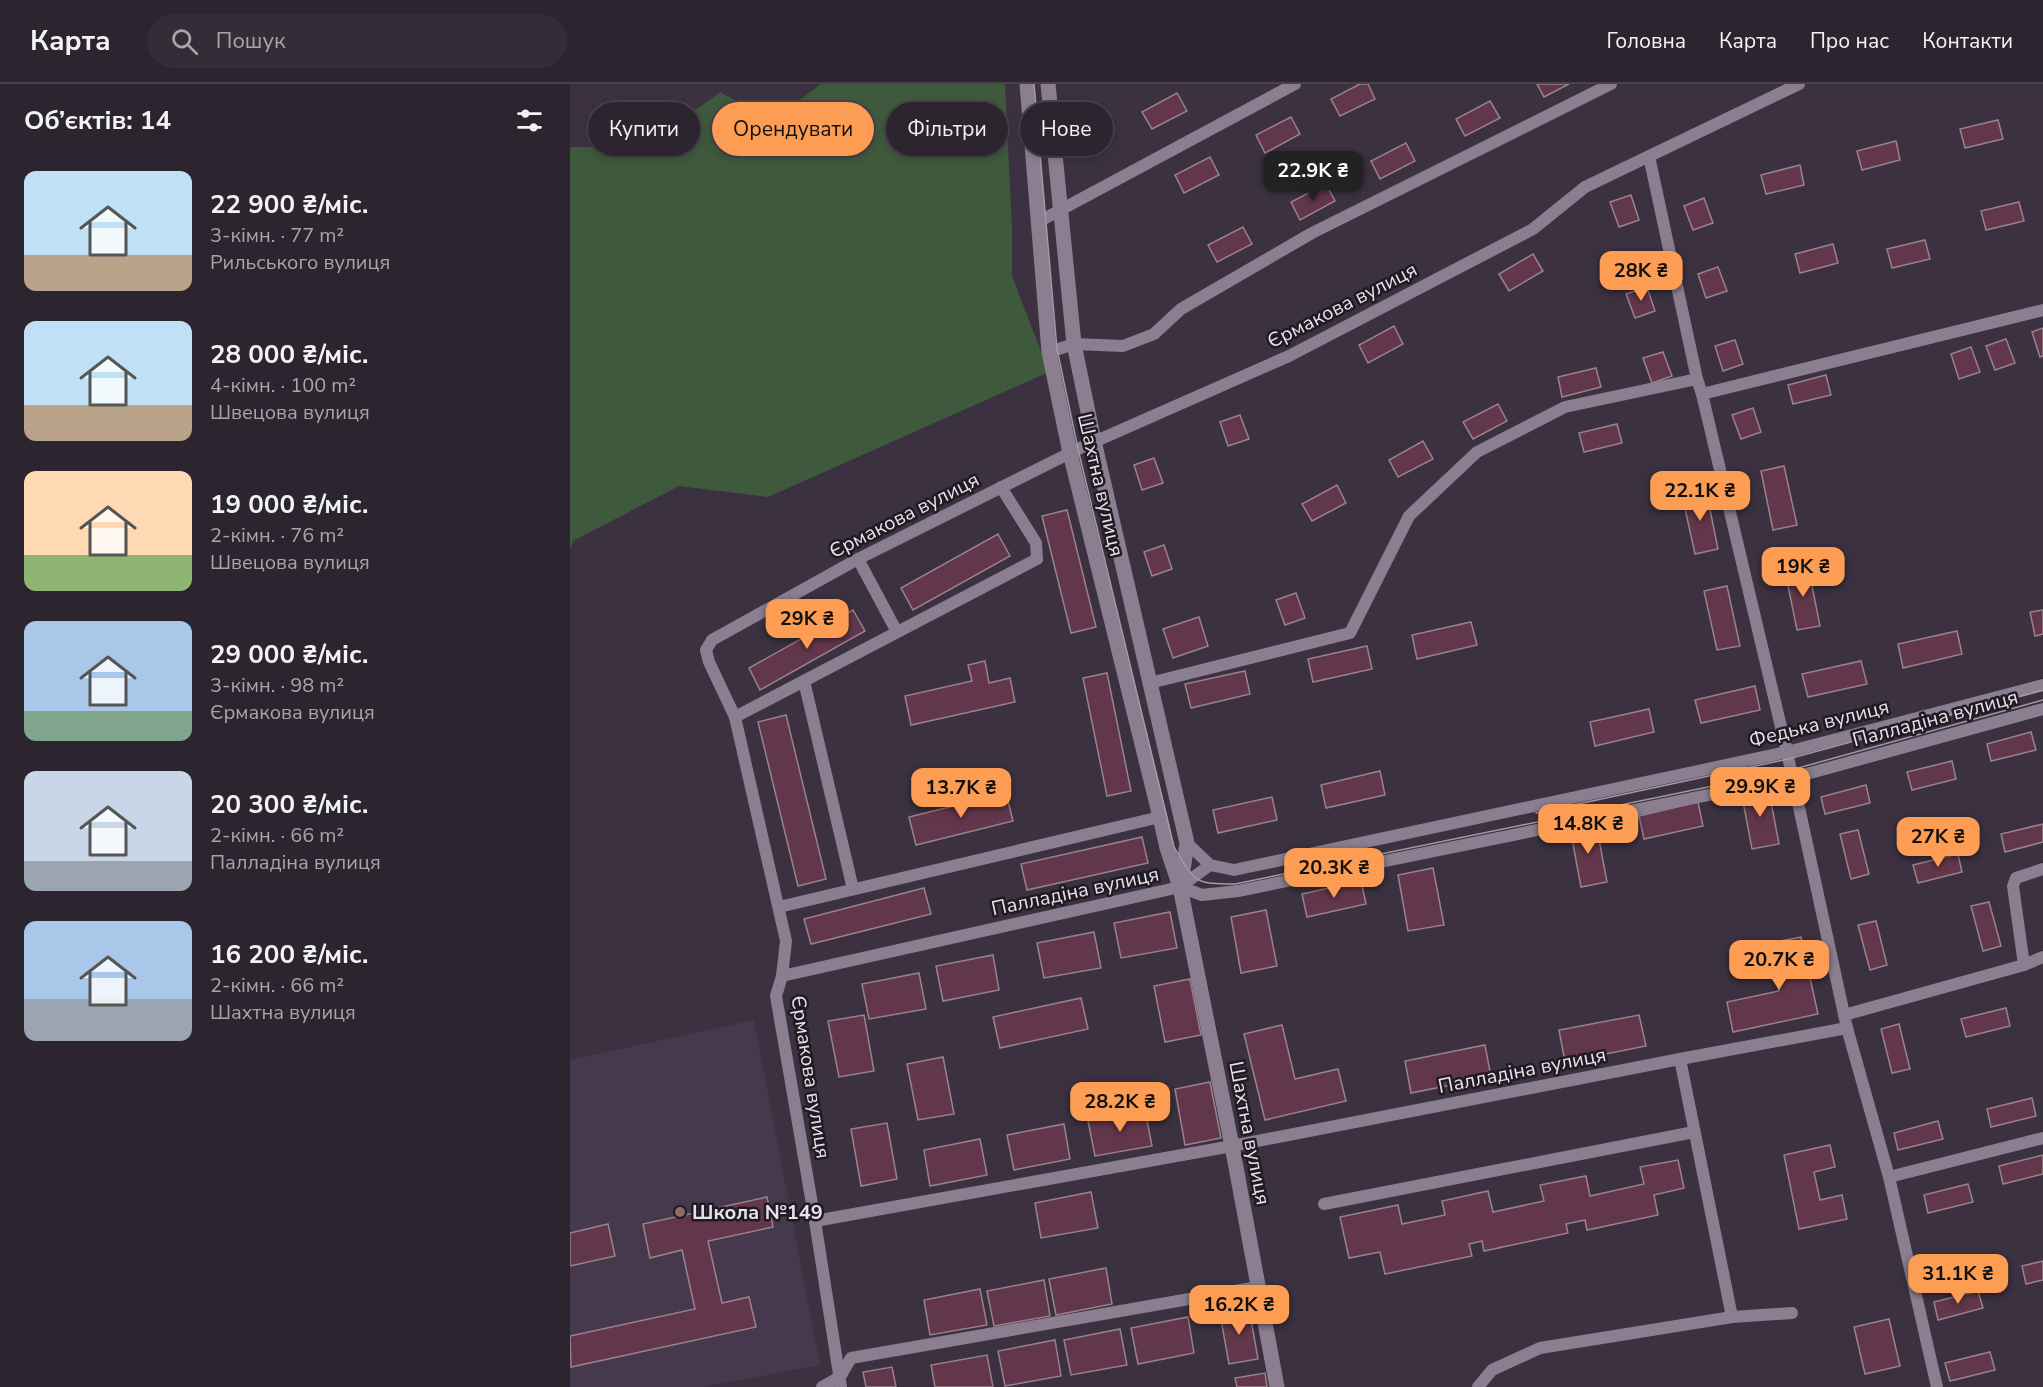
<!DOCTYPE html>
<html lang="uk">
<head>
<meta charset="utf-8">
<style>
	body { margin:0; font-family:"Nunito Sans",sans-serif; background:#342d38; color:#f1f3f6; height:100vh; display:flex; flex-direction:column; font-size:22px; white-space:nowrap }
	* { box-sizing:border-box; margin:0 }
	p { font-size:20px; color:#a6a5ab }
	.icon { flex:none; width:33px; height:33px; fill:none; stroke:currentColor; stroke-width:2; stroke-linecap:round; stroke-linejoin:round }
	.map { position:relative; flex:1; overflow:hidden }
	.panel { display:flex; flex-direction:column; background:#2c2530; width:570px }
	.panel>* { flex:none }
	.hud { position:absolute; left:18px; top:18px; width:570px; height:54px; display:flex; gap:12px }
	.price { position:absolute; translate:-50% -51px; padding:0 14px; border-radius:12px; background:#fc9d53; color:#111; font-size:20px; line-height:39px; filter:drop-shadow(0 2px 3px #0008) }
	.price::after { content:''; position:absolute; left:50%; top:36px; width:18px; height:14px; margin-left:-9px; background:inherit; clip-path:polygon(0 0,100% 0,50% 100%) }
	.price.active { background:#222; color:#fff }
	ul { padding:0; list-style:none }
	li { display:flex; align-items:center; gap:18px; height:150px; padding:0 24px }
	li span { display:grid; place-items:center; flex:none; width:168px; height:120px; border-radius:12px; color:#555 }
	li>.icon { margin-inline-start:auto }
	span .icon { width:72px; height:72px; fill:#fffc; stroke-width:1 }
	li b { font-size:26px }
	h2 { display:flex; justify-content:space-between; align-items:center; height:72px; padding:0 24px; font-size:26px }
	.tag { padding:0 21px; border-radius:27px; background:#2c2530; box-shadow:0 3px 9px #0003,0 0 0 2px #48424c; font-size:21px; line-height:54px }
	.tag.active { background:#fc9d53; color:#111 }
	header { display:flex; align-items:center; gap:36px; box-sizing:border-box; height:84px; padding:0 30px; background:#2c2530; border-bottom:2px solid #48424c }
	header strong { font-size:28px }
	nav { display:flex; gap:33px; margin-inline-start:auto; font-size:21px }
	.search { width:420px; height:54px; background:#342d38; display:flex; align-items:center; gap:15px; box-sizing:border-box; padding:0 21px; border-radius:33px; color:#a6a5ab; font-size:22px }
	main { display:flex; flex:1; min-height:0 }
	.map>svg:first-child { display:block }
	.built { fill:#46384d }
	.green { fill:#3f593d }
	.building { fill:#63374b; stroke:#99828b; stroke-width:1.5 }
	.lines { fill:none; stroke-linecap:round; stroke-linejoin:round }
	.minor { stroke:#8a7e90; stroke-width:12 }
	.secondary { stroke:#8a7e90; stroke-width:15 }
	.tram { stroke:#a29aa6; stroke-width:1.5 }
	.education-dot { fill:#8d6e63; stroke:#201b22; stroke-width:2 }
	.labels { text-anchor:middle; stroke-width:5; stroke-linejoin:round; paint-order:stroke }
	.street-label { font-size:20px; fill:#e8e1eb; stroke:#201b22 }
	.poi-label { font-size:20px; font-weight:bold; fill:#e8e1eb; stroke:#201b22; text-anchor:start }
</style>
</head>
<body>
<header>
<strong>Карта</strong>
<div class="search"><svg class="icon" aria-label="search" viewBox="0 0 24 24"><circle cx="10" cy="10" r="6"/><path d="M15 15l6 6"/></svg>Пошук</div>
<nav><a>Головна</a><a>Карта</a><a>Про нас</a><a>Контакти</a></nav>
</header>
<main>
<section class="panel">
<h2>Об’єктів: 14<svg class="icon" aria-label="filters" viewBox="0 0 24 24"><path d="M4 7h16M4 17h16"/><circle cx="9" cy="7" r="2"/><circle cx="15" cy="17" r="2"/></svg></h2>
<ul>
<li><span style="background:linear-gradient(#bfe0f5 70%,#b9a48a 0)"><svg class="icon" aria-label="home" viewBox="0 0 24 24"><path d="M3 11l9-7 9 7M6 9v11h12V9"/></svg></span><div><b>22 900 ₴/міс.</b><p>3-кімн. · 77 m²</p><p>Рильського вулиця</p></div></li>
<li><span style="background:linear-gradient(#bfe0f5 70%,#b9a48a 0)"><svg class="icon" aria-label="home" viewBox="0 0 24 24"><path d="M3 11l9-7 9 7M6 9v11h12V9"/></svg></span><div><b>28 000 ₴/міс.</b><p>4-кімн. · 100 m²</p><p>Швецова вулиця</p></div></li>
<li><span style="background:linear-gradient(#ffd9b3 70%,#8fb573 0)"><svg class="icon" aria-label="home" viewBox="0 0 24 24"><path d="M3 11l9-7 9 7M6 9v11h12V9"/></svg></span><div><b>19 000 ₴/міс.</b><p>2-кімн. · 76 m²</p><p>Швецова вулиця</p></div></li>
<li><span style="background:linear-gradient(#a9c7e8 75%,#7fa58c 0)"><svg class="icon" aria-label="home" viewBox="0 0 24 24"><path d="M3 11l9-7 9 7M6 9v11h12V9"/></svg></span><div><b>29 000 ₴/міс.</b><p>3-кімн. · 98 m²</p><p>Єрмакова вулиця</p></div></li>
<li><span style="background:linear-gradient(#c9d6e8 75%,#9aa5b1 0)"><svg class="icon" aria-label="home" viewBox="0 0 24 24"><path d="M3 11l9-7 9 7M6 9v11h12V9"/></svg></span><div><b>20 300 ₴/міс.</b><p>2-кімн. · 66 m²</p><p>Палладіна вулиця</p></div></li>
<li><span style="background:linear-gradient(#a9c7e8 65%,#9aa5b1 0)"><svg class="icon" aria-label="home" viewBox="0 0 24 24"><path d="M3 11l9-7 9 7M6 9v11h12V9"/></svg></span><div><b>16 200 ₴/міс.</b><p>2-кімн. · 66 m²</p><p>Шахтна вулиця</p></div></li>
</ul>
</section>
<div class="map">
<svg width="1473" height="1303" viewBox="0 0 1473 1303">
	<rect width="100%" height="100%" fill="#3b3140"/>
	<path class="built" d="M184 936 250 1281 134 1303H0V976Z"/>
	<path class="green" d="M251 0H435L442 144V192L479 288 198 413 109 402 3 457 0 467V63H76L150 8 202 37Z"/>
	<g class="building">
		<path d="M790 0H798L805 15 770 32 761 15Z"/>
		<path d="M967 0H999L974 13Z"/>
		<path d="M607 9 617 27 582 45 572 28Z"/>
		<path d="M920 17 930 34 895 52 886 35Z"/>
		<path d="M721 33 730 50 695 69 686 51Z"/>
		<path d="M1428 36 1433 55 1395 64 1390 45Z"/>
		<path d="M1326 57 1330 76 1292 86 1287 67Z"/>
		<path d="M836 59 845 77 810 95 801 77Z"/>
		<path d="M640 73 649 91 614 109 605 91Z"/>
		<path d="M1230 81 1234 101 1196 110 1191 91Z"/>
		<path d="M756 100 765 117 730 136 721 118Z"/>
		<path d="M1061 111 1069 136 1049 143 1040 118Z"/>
		<path d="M1134 114 1143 139 1123 146 1114 122Z"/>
		<path d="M1449 118 1454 137 1416 146 1411 127Z"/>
		<path d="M673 143 682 160 647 178 638 161Z"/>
		<path d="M1355 156 1360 175 1322 184 1317 165Z"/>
		<path d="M1263 160 1268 179 1230 189 1225 170Z"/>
		<path d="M963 170 973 187 939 207 929 190Z"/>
		<path d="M1148 183 1157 207 1136 214 1128 190Z"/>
		<path d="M1077 203 1085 227 1065 234 1056 210Z"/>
		<path d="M824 242 833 260 798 279 789 261Z"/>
		<path d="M1473 244V272L1470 273 1462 248Z"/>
		<path d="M1436 255 1445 279 1425 286 1416 262Z"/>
		<path d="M1165 256 1173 280 1153 287 1145 262Z"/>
		<path d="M1401 263 1410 288 1389 295 1381 270Z"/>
		<path d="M1093 268 1102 292 1082 299 1073 274Z"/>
		<path d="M1026 284 1031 303 992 313 988 293Z"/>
		<path d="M1256 291 1261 311 1223 320 1218 301Z"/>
		<path d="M928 320 937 337 903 355 893 338Z"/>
		<path d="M1183 324 1191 348 1171 355 1162 331Z"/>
		<path d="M670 331 679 355 658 362 650 338Z"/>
		<path d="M1047 340 1052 359 1014 368 1009 349Z"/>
		<path d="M853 357 863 375 828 393 819 376Z"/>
		<path d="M584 374 593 399 572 406 564 381Z"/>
		<path d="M1214 382 1227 441 1203 446 1191 387Z"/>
		<path d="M767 401 776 419 742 437 732 420Z"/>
		<path d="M1136 406 1148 465 1125 470 1112 411Z"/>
		<path d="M497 426 526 543 501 549 472 432Z"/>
		<path d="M428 450 440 472 343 526 331 504Z"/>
		<path d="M594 461 602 485 582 492 574 468Z"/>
		<path d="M1238 482 1250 542 1227 546 1215 487Z"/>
		<path d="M1157 502 1170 562 1147 566 1134 507Z"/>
		<path d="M726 509 735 534 715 541 706 516Z"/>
		<path d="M283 526 295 547 190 606 179 584Z"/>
		<path d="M1473 526V550L1465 552 1460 528Z"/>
		<path d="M629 533 638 562 603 574 593 545Z"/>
		<path d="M901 538 907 561 847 575 842 551Z"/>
		<path d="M1387 547 1392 570 1333 584 1328 560Z"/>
		<path d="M797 562 802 585 743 598 738 575Z"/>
		<path d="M415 577 419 599 440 594 445 618 341 641 335 612 402 597 398 581Z"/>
		<path d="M1291 577 1297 600 1238 613 1232 590Z"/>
		<path d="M675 587 680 610 621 624 615 600Z"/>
		<path d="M537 589 561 707 537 712 513 594Z"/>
		<path d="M1185 602 1190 626 1131 639 1125 616Z"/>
		<path d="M1079 625 1084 648 1025 662 1020 638Z"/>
		<path d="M216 631 256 795 228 802 188 638Z"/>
		<path d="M1461 648 1466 666 1421 677 1417 660Z"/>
		<path d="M1382 677 1386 695 1342 706 1337 688Z"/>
		<path d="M810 687 815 711 756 724 751 701Z"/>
		<path d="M1296 701 1300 719 1255 730 1251 713Z"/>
		<path d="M1198 702 1209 760 1182 765 1171 707Z"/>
		<path d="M436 709 443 737 346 761 339 733Z"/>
		<path d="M702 713 707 736 648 749 643 726Z"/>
		<path d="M1128 718 1133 742 1074 755 1069 732Z"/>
		<path d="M1026 739 1037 798 1011 803 1000 744Z"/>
		<path d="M1473 740V758L1435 768 1431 750Z"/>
		<path d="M1288 746 1299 790 1281 795 1270 750Z"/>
		<path d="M572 753 578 779 457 806 451 780Z"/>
		<path d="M1388 770 1392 788 1348 799 1343 781Z"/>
		<path d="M863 784 874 841 838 847 828 791Z"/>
		<path d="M791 797 796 820 737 833 732 810Z"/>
		<path d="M354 804 361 830 241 860 234 835Z"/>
		<path d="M1419 818 1431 862 1413 867 1401 822Z"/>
		<path d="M696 826 707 882 671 889 661 833Z"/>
		<path d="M600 828 607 864 551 874 544 839Z"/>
		<path d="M1306 837 1317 881 1300 886 1288 841Z"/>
		<path d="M524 848 531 884 474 894 467 859Z"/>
		<path d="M1231 853 1248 930 1163 948 1157 918 1209 907 1199 859Z"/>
		<path d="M423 871 429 906 373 917 366 882Z"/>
		<path d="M349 889 356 925 299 935 292 900Z"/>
		<path d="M620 895 631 951 595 958 584 902Z"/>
		<path d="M511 914 518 945 430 964 423 933Z"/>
		<path d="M1436 924 1440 942 1396 953 1391 935Z"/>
		<path d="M294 931 304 987 269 993 258 937Z"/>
		<path d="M1069 931 1076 962 995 978 989 946Z"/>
		<path d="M1329 940 1340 985 1322 989 1311 945Z"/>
		<path d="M712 941 725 995 768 985 776 1017 695 1036 674 950Z"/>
		<path d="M915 961 921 993 841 1009 835 977Z"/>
		<path d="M373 973 384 1030 348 1036 337 980Z"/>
		<path d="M640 998 651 1054 615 1061 605 1005Z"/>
		<path d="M1462 1014 1466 1032 1421 1043 1417 1025Z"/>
		<path d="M575 1026 582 1062 525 1072 518 1037Z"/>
		<path d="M1368 1037 1373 1055 1328 1066 1324 1049Z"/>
		<path d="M317 1039 327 1095 291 1102 281 1045Z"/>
		<path d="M494 1040 500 1075 444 1086 437 1051Z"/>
		<path d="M410 1055 417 1091 360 1102 354 1066Z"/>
		<path d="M1260 1061 1265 1083 1244 1088 1250 1116 1272 1111 1277 1135 1229 1145 1214 1071Z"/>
		<path d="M1473 1071V1090L1433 1100 1429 1082Z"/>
		<path d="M1108 1076 1114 1104 1084 1111 1088 1131 1017 1146 1015 1136 996 1140 998 1149 914 1167 912 1157 899 1160 902 1172 815 1190 810 1168 779 1174 770 1133 828 1121 832 1140 875 1131 872 1117 918 1107 923 1128 974 1117 970 1101 1016 1092 1020 1112 1074 1100 1070 1083Z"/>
		<path d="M1398 1100 1403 1118 1358 1129 1354 1111Z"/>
		<path d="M521 1108 528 1144 471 1154 465 1119Z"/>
		<path d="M197 1113 203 1143 138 1157 152 1219 179 1213 186 1243 1 1283 0 1252 125 1225 112 1166 80 1174 73 1140Z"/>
		<path d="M38 1140 45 1172 0 1182V1149Z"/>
		<path d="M1473 1177V1196L1456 1200 1452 1182Z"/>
		<path d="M536 1184 542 1220 486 1231 479 1195Z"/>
		<path d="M474 1196 480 1232 424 1242 417 1207Z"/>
		<path d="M410 1205 417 1241 360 1251 354 1216Z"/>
		<path d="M1408 1207 1413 1224 1368 1236 1364 1218Z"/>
		<path d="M679 1224 688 1275 659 1280 650 1230Z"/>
		<path d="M618 1233 624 1269 568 1280 561 1244Z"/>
		<path d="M1319 1235 1330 1282 1295 1290 1284 1243Z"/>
		<path d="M550 1245 557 1281 501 1291 494 1256Z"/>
		<path d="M485 1256 491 1292 435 1302 428 1267Z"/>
		<path d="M1420 1268 1425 1286 1380 1297 1375 1279Z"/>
		<path d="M417 1271 423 1303H365L361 1281Z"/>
		<path d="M322 1283 326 1303H296L293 1288Z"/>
		<path d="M695 1289 697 1303H667L665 1294Z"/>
	</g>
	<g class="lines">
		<g class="minor">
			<path d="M1079 72 1127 295 1132 310 1217 668 1277 944 1319 1093 1367 1303"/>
			<path d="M468 138 725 0"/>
			<path d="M479 268 504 260 553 262 584 250 611 225 742 149 1041 0"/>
			<path d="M1132 310 1473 226"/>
			<path d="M288 475 327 548"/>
			<path d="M234 597 283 805"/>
			<path d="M580 599 780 549 839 432 907 368 995 323 1127 295"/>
			<path d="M165 633 467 475 466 459 431 403"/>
			<path d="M617 759 640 781 664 786 1217 668 1473 601"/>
			<path d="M610 803 640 781"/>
			<path d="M209 823 590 733"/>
			<path d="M1454 881 1443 802 1446 794 1473 785"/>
			<path d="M212 892 610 803 632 811 668 807 1222 694 1473 625"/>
			<path d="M1274 931 1454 881 1473 873"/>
			<path d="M1110 975 1162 1233"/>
			<path d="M1319 1093 1473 1054"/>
			<path d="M754 1120 1124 1048"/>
			<path d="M245 1137 662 1062 1110 975 1277 944"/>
			<path d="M252 1303 270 1293 281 1274 688 1203"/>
			<path d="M271 1303 245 1137 206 912 212 892 216 857 165 633 139 578 136 566 142 556 288 475 508 365 719 272 963 145 1015 103 1229 0"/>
			<path d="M908 1303 922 1286 970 1264 1162 1233 1222 1229"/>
		</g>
		<g class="secondary">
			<path d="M457 0 479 268 500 369 590 733 597 764 610 803 662 1062 707 1303"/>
			<path d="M478 0 504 260 524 357 617 759 611 801"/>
		</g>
		<g class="tram">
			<path d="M464 0 487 265 508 365 604 763C625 798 623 800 665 800L1221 686 1473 616"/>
			<path d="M966 729 1218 675 1473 606"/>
		</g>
	</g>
	<circle class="education-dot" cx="110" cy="1128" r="6"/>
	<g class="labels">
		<g class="street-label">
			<text transform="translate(772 221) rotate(-27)" y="7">Єрмакова вулиця</text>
			<text transform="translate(531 401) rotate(77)" y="7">Шахтна вулиця</text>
			<text transform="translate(334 431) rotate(-27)" y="7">Єрмакова вулиця</text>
			<text transform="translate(1365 634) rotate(-15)" y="7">Палладіна вулиця</text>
			<text transform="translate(1249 639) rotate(-14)" y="7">Федька вулиця</text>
			<text transform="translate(505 807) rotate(-12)" y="7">Палладіна вулиця</text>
			<text transform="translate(952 986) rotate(-11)" y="7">Палладіна вулиця</text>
			<text transform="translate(241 993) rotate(81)" y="7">Єрмакова вулиця</text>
			<text transform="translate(680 1049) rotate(79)" y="7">Шахтна вулиця</text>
		</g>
		<g class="poi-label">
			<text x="122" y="1135">Школа №149</text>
		</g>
	</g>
</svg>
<b class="price active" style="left:743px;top:118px">22.9K ₴</b>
<b class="price" style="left:1071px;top:218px">28K ₴</b>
<b class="price" style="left:1130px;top:438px">22.1K ₴</b>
<b class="price" style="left:1233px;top:514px">19K ₴</b>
<b class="price" style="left:237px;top:566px">29K ₴</b>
<b class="price" style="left:1190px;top:734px">29.9K ₴</b>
<b class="price" style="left:391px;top:735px">13.7K ₴</b>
<b class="price" style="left:1018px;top:771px">14.8K ₴</b>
<b class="price" style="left:1368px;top:784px">27K ₴</b>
<b class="price" style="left:764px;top:815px">20.3K ₴</b>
<b class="price" style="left:1209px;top:907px">20.7K ₴</b>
<b class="price" style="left:550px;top:1049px">28.2K ₴</b>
<b class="price" style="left:1388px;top:1221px">31.1K ₴</b>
<b class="price" style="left:669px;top:1252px">16.2K ₴</b>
<div class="hud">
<a class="tag">Купити</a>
<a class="tag active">Орендувати</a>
<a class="tag">Фільтри</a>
<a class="tag">Нове</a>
</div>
</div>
</main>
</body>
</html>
